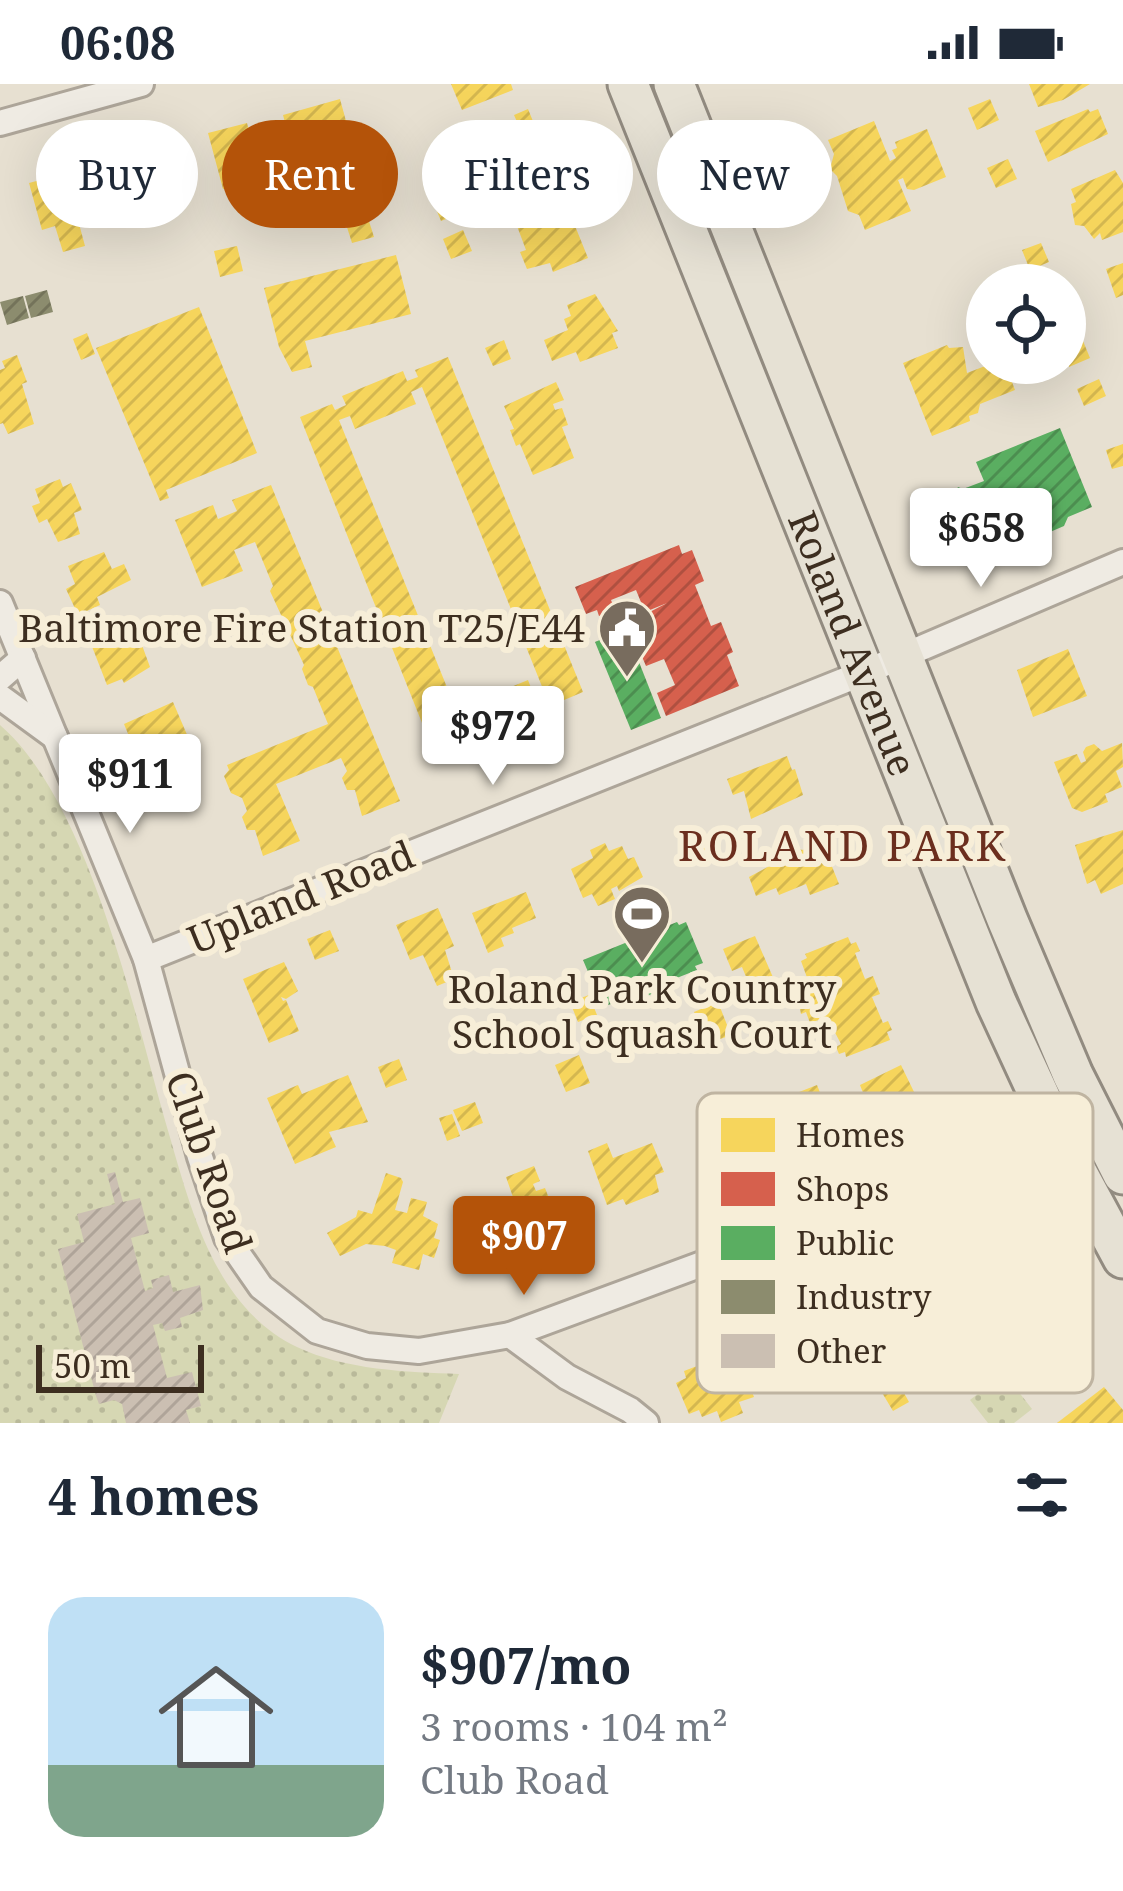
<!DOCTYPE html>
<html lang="en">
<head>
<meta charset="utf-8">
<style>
	body { margin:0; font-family:"Noto Serif",serif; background:#f6f6f7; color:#1f2937; height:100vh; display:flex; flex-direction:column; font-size:45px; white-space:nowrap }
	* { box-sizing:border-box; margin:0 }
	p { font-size:39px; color:#747a83 }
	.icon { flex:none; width:66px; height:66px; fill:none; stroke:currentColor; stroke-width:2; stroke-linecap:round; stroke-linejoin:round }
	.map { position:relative; height:1339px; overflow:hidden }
	.side { display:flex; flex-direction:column; background:#fff; flex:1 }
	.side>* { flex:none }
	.banner { position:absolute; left:36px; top:36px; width:1053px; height:108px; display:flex; gap:24px }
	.buttons { position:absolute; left:966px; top:180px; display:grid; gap:24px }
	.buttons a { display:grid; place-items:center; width:120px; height:120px; border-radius:50%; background:#fff; box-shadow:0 12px 48px #0002; font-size:60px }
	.scale { position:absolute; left:36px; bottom:30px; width:168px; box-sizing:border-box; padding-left:12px; border:6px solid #3d2e20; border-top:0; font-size:33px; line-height:42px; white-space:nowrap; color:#3d2e20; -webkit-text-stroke:9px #f7eed8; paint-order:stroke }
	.price { position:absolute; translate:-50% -102px; padding:0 27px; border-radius:12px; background:#fff; color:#222; font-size:39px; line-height:78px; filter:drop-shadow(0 3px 6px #0008) }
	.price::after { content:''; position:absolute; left:50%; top:72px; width:36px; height:27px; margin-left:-18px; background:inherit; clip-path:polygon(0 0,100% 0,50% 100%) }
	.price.current { background:#b45309; color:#fff }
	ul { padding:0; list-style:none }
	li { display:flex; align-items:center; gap:36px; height:300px; padding:0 48px }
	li+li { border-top:3px solid #e0e1e3 }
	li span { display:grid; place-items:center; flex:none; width:336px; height:240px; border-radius:36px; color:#555 }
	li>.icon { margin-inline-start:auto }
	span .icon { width:144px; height:144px; fill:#fffc; stroke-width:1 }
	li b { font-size:51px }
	h2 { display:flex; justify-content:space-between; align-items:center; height:144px; padding:0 48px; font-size:51px }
	.pill { padding:0 42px; border-radius:54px; background:#fff; box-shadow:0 12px 48px #0002; font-size:42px; line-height:108px }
	.pill.current { background:#b45309; color:#fff }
	.status { display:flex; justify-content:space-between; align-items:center; height:84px; padding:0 60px; background:#fff; direction:ltr }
	.status svg { height:33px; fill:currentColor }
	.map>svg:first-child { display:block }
	.park { fill:url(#park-dots) }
	.homes { fill:url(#homes-hatch); fill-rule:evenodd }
	.shops { fill:url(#shops-hatch) }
	.public { fill:url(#public-hatch) }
	.industry { fill:url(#industry-hatch) }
	.building { fill:url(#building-hatch) }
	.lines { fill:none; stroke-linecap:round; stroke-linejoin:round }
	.street-casing { stroke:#ada599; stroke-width:30 }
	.primary-casing { stroke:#928b80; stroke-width:45 }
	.street { stroke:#efebe3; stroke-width:24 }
	.primary { stroke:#e6e1d4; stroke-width:39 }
	.labels { text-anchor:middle; stroke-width:12; stroke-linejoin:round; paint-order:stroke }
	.poi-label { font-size:39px; fill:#3d2e20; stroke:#f7eed8; text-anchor:end }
	.street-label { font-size:39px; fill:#3d2e20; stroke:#f7eed8 }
	.neighbourhood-label { font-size:42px; letter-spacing:3px; fill:#6b2e1e; stroke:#f7eed8 }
	.key { fill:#f7eed8; stroke:#bfb4a1; stroke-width:3 }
	.key-label { font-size:33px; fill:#3d2e20 }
</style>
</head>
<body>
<div class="status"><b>06:08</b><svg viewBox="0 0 49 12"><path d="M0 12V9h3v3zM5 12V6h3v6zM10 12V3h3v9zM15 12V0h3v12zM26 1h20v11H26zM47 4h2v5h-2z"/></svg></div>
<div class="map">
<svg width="1123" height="1339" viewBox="0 0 1123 1339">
	<defs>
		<pattern id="park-dots" width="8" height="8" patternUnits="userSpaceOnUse" patternTransform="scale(3)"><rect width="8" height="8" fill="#d6d7b3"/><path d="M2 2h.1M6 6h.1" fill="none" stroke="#b9b99a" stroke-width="1.8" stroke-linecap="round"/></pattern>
		<pattern id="homes-hatch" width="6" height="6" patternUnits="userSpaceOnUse" patternTransform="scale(3)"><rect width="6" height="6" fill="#f6d55c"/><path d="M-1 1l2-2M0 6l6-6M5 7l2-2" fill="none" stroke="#d4b750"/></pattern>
		<pattern id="shops-hatch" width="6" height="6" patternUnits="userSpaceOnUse" patternTransform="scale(3)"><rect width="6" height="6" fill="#d6604d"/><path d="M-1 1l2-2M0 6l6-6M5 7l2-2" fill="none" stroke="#af5040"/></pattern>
		<pattern id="public-hatch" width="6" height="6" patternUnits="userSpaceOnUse" patternTransform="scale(3)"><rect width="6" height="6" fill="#5aae61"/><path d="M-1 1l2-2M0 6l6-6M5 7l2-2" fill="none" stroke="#4c8e50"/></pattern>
		<pattern id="industry-hatch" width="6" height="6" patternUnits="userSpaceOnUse" patternTransform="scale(3)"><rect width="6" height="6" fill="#8c8c6e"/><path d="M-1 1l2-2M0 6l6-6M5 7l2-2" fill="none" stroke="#74735a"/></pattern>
		<pattern id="building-hatch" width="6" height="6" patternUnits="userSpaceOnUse" patternTransform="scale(3)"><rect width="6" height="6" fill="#cbbfb2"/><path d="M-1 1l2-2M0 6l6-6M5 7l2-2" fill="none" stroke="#afa499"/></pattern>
	</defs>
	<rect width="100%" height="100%" fill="#e7e0d1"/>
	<g class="park">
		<path d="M0 641C91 720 135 935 169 1050 192 1129 216 1224 297 1263 345 1286 407 1288 459 1290L439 1339H0Z"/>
		<path d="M1004 1289 1032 1325 1014 1339H988L970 1316Z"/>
	</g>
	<g class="homes">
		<path d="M451 0H511L513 6 462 26Z"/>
		<path d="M1029 0H1090L1063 16 1038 23Z"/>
		<path d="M340 15 349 48 340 50 348 80 309 91 307 84 297 87 289 81 286 70 291 61 283 31Z"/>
		<path d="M990 15 999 36 977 46 968 24Z"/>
		<path d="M528 25 552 84 526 95 523 88 495 96 478 56 518 40 514 31Z"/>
		<path d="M1088 25 1090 28 1098 25 1108 50 1048 78 1035 47Z"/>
		<path d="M874 37 890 77 896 74 892 66 897 64 895 58 927 45 946 93 914 106 907 105 903 94 898 96 911 127 865 146 859 131 848 127 837 92 830 85 834 70 828 56Z"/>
		<path d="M247 39 263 100 244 106 242 100 241 106 229 110 227 104 223 105 208 49Z"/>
		<path d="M165 62 183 124 145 134 127 72Z"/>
		<path d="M1008 75 1017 95 996 104 987 84Z"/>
		<path d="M81 85 93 131 78 136 85 162 63 168 55 142 42 146 29 99Z"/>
		<path d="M1115 86 1123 99V148L1102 156 1100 149 1094 155 1084 142 1075 141 1071 120 1076 118 1071 105Z"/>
		<path d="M460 110 466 127 441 137 434 120Z"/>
		<path d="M567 122 588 174 553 188 550 179 527 185 520 168 526 166 517 142Z"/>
		<path d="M368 134 374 153 352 159 346 140Z"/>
		<path d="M463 146 472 167 451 175 443 155Z"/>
		<path d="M1041 159 1049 178 1030 186 1022 166Z"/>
		<path d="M237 162 243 187 220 193 214 167Z"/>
		<path d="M396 171 411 230 305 257 312 283 292 288 279 263 264 204Z"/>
		<path d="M1123 179V211L1116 214 1106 185Z"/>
		<path d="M595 210 618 247 612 249 618 264 580 278 576 268 552 277 544 256 568 246 564 235 571 232 567 221Z"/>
		<path d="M199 223 257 369 166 406 169 414 160 417 96 264Z"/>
		<path d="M87 249 95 270 81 276 73 255Z"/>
		<path d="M504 256 511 275 493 282 485 264Z"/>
		<path d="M1083 257 1090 274 1069 283 1065 264Z"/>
		<path d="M947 261 949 264 963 263 967 289 993 279H1005L1015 306 980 320 978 329 969 332 970 337 932 352 903 279Z"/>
		<path d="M17 271 27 298 22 300 34 340 8 350 3 339 0 340V286L5 284 2 277Z"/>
		<path d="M448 273 583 608 550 622 547 615 537 619 543 632 523 640 526 649 503 658 499 649 480 657 474 644 464 648 467 655 434 669 300 333 332 320 335 326 346 321 342 312 403 287 407 297 418 293 415 286ZM422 303 543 605 533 609 528 596 465 622 470 634 461 638 339 336 350 332 355 345 416 320 411 308Z"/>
		<path d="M1099 295 1106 312 1084 322 1077 305Z"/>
		<path d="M556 298 564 316 553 320 555 326 562 324 568 341 562 343 574 374 533 391 520 360 516 362 510 346 514 345 504 322Z"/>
		<path d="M1123 360V382L1112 385 1106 366Z"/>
		<path d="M60 395 63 403 71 399 82 426 74 429 80 450 58 458 47 435 39 439 32 422 40 419 35 405Z"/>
		<path d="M271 401 400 717 362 732 355 706H347L342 694 347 687 341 674 276 700 300 757 263 772 255 746H247L242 733 247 727 242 714 231 709 224 692 229 686 227 681 328 640 313 603 308 601 302 585 304 581 270 507 273 502 255 458 234 466 243 487 202 503 175 436 213 421 218 435 237 427 232 416Z"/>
		<path d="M104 468 112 485 124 480 131 496 97 513 100 521 78 531 66 505 75 500 68 482Z"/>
		<path d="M135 542 150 583 124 599 122 595 107 601 91 560Z"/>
		<path d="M1068 565 1087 612 1033 633 1017 586Z"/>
		<path d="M173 618 188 653 138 674 124 640Z"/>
		<path d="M1122 659 1123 683 1116 687 1122 703 1105 710 1108 718 1082 728 1072 724 1054 678 1077 670 1081 679 1086 677 1083 668 1086 663 1094 660 1102 667Z"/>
		<path d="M787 672 792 686 795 685 803 711 751 735 744 707 733 711 727 695Z"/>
		<path d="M1123 746V800L1101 810 1095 796 1087 800 1075 761Z"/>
		<path d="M708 755 716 773 692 782 685 765Z"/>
		<path d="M605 759 609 767 622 762 628 775 634 773 643 793 619 807 617 802 611 805 615 815 598 822 592 810 583 814 571 785 593 774 590 766Z"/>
		<path d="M823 760 839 800 810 811 806 800 779 811 776 804 756 812 749 793 788 772 793 761 802 766Z"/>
		<path d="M646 806 656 832 631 842 621 816Z"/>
		<path d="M526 808 536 834 512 844 514 849 501 854 504 862 488 869 472 829Z"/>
		<path d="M438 824 454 862 445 866 454 895 437 902 423 871 410 876 396 841Z"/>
		<path d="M330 846 339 867 315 876 307 855Z"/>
		<path d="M755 852 775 898 752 907 742 883 732 887 723 865Z"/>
		<path d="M848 853 851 860 856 858 860 867 855 869 865 895 873 892 880 910 872 913 883 939 888 937 892 946 887 948 890 956 846 973 845 968 839 970 836 963 841 960 827 933 810 939 806 928 801 930 796 904 809 899 801 877 807 874 805 870Z"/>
		<path d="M284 878 298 907 286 915 281 913 283 917 286 916 299 947 269 959 243 895Z"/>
		<path d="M589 911 597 931 578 938 570 918Z"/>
		<path d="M718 918 731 951 707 960 694 928Z"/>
		<path d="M579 971 590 999 566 1008 555 981Z"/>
		<path d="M399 975 407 996 386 1004 378 983Z"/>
		<path d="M901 981 929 1039 926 1044 881 1062 870 1035 884 1029 875 1009 865 1014 860 1001Z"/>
		<path d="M348 991 368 1038 329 1048 336 1063 295 1080 267 1014 298 1001 302 1010Z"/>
		<path d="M817 1001 823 1016 801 1025 794 1010Z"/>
		<path d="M475 1018 483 1039 462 1047 453 1026Z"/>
		<path d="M452 1030 460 1052 447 1057 439 1034Z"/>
		<path d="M607 1059 613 1074 652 1059 664 1088 655 1091 659 1108 626 1121 623 1115 607 1121 588 1067Z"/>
		<path d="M534 1082 540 1097 533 1100 536 1107 545 1104 559 1140 543 1147 545 1153 531 1158 529 1152 498 1162 485 1128 514 1116 506 1093Z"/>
		<path d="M386 1089 401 1094 403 1098 395 1126 407 1129 411 1114 427 1118 423 1132 438 1140 434 1154 440 1156 434 1174 423 1170 419 1186 392 1179 396 1166 385 1162 366 1160 340 1172 327 1149 356 1133 358 1126 372 1130Z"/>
		<path d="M736 1267 754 1313 739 1318 743 1329 721 1338 717 1327 702 1333 699 1326 689 1330 676 1299 686 1294 684 1287Z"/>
		<path d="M898 1298 909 1318 893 1327 881 1307Z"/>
		<path d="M1104 1303 1123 1326V1339H1057Z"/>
	</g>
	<path class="shops" d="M679 461 682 470 692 466 704 497 695 501 711 542 721 538 733 568 727 571 739 602 666 632 657 609 675 601 664 575 646 582 629 542 647 534 646 530 667 519 645 528 636 506 611 516 615 526 599 532 597 526 586 530 575 503Z"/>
	<g class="public">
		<path d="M1060 344 1092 423 1068 433 1064 442 1050 448 1041 444 1030 448 1036 462 993 480 987 464 977 468 958 422 950 418 958 403 963 405 984 397 976 378Z"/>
		<path d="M626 545 661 634 631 646 595 558Z"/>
		<path d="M677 838 679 841 686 838 703 879 695 882 697 886 659 901 661 906 642 914 640 909 603 923 583 876Z"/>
	</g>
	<g class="industry">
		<path d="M47 206 53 228 31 234 25 212Z"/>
		<path d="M23 212 29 234 7 241 0 218Z"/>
	</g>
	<path class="building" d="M115 1088 123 1118 140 1114 149 1149 131 1154 145 1207 153 1204 151 1196 169 1191 173 1208 200 1201 203 1226 180 1234 182 1243 165 1247 162 1239 153 1241 167 1294 192 1288 201 1322 186 1326 190 1339H126L122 1320 114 1316 99 1320 96 1312 58 1165 84 1158 77 1130 115 1120 107 1090Z"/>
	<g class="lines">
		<defs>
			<g id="street">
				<path d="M0 39 141 0"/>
				<path d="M0 519 146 875 200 1073 227 1154 261 1203 317 1247 367 1262 419 1267 510 1251 813 1139 1028 1074 1075 1055"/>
				<path d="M0 594 23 574"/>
				<path d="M0 613 55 653"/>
				<path d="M146 875 863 589 1123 478"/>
				<path d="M510 1251 567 1293 630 1326 646 1339"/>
			</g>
			<g id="primary">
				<path id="s1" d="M628 0 996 918 1062 1061 1123 1174"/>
				<path d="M674 0 1007 835 1073 991 1123 1090"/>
			</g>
		</defs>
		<use href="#street" class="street-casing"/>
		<use href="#primary" class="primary-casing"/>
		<use href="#street" class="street"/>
		<use href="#primary" class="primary"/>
	</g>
	<defs>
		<symbol id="civic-pin" viewBox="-11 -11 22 30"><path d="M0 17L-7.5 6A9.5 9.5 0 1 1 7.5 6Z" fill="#786c5e" stroke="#f7eed8"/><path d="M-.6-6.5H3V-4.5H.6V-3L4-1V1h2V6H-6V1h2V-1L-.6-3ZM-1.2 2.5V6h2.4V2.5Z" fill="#fff"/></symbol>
		<symbol id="stadium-pin" viewBox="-11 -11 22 30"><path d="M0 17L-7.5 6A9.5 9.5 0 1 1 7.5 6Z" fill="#786c5e" stroke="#f7eed8"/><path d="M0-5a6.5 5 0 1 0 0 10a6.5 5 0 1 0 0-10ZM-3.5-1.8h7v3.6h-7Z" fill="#fff"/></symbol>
	</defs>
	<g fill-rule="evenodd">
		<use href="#civic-pin" x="594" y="511" width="66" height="90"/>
		<use href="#stadium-pin" x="609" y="797" width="66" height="90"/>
	</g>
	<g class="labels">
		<g class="poi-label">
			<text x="585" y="558">Baltimore Fire Station T25/E44</text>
			<text x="642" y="919" text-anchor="middle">Roland Park Country<tspan x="642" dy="45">School Squash Court</tspan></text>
		</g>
		<g class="street-label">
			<text dy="14" stroke="none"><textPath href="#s1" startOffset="603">Roland Avenue</textPath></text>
			<text transform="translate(301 813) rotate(-22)" y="14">Upland Road</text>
			<text transform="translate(209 1078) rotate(71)" y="14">Club Road</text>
		</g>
		<g class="neighbourhood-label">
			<text x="843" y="777">ROLAND PARK</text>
		</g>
	</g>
	<rect x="697" y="1009" width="396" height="300" rx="18" class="key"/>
	<rect x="721" y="1034" width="54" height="34" fill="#f6d55c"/>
	<rect x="721" y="1088" width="54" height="34" fill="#d6604d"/>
	<rect x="721" y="1142" width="54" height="34" fill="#5aae61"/>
	<rect x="721" y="1196" width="54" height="34" fill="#8c8c6e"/>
	<rect x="721" y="1250" width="54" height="34" fill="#cbbfb2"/>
	<g class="key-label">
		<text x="796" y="1063">Homes</text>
		<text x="796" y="1117">Shops</text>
		<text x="796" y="1171">Public</text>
		<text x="796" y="1225">Industry</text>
		<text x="796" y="1279">Other</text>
	</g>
</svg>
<div class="buttons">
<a><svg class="icon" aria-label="locate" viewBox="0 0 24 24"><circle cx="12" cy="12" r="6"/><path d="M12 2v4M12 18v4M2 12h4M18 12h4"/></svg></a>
</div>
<div class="scale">50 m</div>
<b class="price" style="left:981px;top:506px">$658</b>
<b class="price" style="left:493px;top:704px">$972</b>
<b class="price" style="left:130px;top:752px">$911</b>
<b class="price current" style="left:524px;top:1214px">$907</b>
<div class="banner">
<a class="pill">Buy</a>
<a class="pill current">Rent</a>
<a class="pill">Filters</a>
<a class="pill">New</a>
</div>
</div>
<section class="side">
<h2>4 homes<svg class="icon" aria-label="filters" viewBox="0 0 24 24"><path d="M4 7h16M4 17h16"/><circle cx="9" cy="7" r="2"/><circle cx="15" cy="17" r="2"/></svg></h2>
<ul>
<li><span style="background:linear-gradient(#bfe0f5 70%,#7fa58c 0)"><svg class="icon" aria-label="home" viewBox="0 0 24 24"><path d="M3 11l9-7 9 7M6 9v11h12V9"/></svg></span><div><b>$907/mo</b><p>3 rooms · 104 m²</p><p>Club Road</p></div></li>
</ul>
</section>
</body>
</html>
